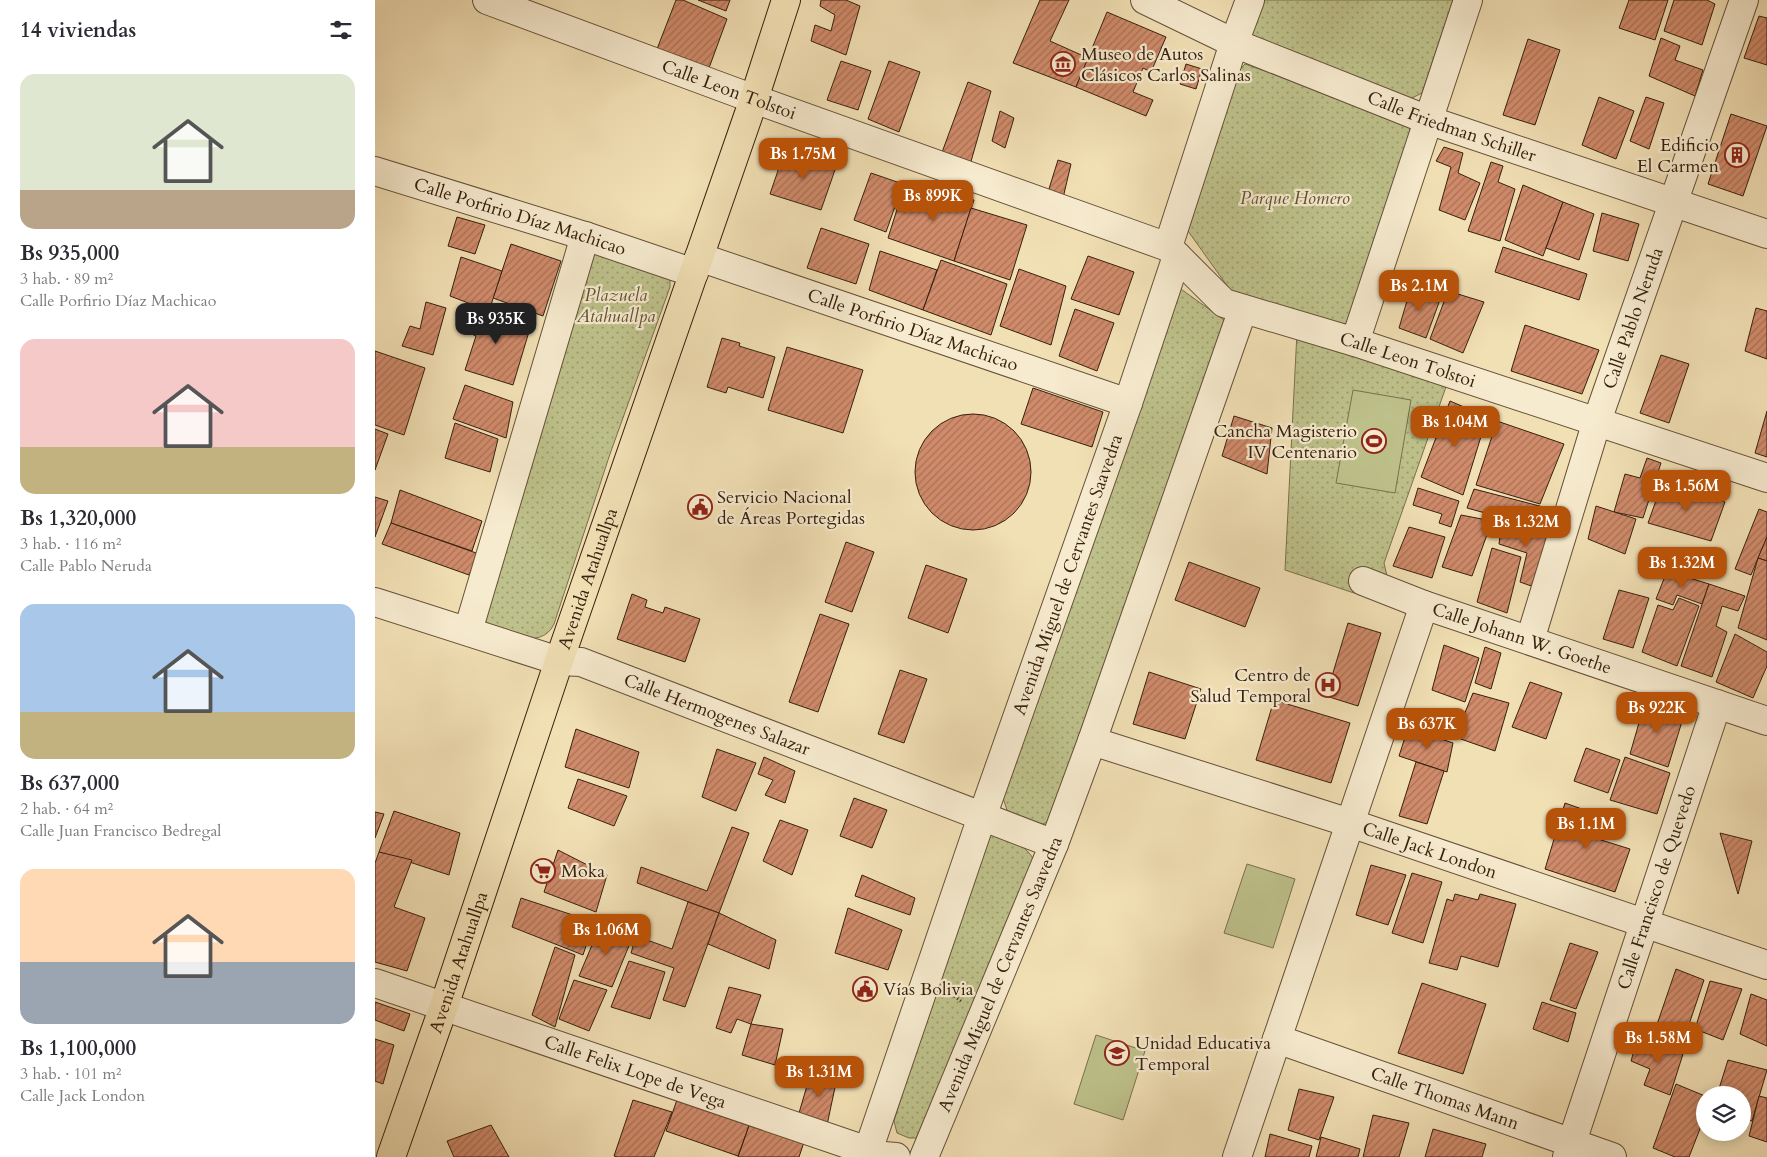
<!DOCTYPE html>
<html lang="es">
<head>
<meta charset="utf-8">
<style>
	body { margin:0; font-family:Cardo,serif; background:#f7f7f7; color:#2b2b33; height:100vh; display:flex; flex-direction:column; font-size:19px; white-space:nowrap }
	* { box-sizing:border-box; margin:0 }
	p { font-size:16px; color:#7c7c81 }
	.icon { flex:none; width:28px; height:28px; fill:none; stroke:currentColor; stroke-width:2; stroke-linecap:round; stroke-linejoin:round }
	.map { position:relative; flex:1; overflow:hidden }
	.drawer { display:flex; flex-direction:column; background:#fff; width:375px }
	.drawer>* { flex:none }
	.tools { position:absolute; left:1321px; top:1086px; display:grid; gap:10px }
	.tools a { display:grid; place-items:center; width:55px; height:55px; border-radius:50%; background:#fff; box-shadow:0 2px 12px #0003; font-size:25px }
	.price { position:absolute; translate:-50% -42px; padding:0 11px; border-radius:10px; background:#b45309; color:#fff; font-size:16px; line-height:32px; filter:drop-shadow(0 1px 2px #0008) }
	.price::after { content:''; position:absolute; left:50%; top:30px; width:15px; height:11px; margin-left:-8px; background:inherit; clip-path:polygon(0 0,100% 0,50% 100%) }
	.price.selected { background:#222; color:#fff }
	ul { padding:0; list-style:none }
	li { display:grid; align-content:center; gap:10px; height:265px; padding:0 20px }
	li span { display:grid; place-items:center; height:155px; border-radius:15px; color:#555 }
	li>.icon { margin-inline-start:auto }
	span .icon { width:90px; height:90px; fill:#fffc; stroke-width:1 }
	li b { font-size:21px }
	h2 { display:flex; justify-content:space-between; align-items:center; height:60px; padding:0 20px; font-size:21px }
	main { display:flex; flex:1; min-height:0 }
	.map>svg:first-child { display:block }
	.park { fill:url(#park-dots); stroke:#7a704d }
	.garden { fill:#bec18b; stroke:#7a704d }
	.building { fill:url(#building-hatch); stroke:#36200f }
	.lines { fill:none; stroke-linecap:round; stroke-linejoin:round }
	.minor-casing { stroke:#655038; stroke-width:30 }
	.major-casing { stroke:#36200f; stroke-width:30 }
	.path { stroke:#36200f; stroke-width:3; stroke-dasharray:1 2.5; stroke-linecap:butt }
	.minor { stroke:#f7ebcf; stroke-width:28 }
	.major { stroke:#f2e0b5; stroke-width:28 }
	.labels { text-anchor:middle; stroke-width:4.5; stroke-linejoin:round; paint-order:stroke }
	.poi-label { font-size:18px; fill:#36200f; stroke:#f7ebcf; text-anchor:start }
	.street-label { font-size:18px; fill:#36200f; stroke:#f7ebcf }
	.park-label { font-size:18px; font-style:italic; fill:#5f5034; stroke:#f7ebcf }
</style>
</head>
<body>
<main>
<section class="drawer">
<h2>14 viviendas<svg class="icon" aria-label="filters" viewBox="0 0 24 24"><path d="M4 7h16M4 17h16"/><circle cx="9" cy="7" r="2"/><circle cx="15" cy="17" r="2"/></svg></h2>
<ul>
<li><span style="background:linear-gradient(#dfe7d0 75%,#b9a48a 0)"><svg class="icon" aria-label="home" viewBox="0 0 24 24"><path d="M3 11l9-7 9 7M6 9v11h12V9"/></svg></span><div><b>Bs 935,000</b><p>3 hab. · 89 m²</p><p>Calle Porfirio Díaz Machicao</p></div></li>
<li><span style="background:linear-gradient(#f6c9c9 70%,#c2b280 0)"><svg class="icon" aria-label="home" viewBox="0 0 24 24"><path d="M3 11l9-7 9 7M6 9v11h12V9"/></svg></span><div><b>Bs 1,320,000</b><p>3 hab. · 116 m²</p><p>Calle Pablo Neruda</p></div></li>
<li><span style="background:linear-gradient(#a9c7e8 70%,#c2b280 0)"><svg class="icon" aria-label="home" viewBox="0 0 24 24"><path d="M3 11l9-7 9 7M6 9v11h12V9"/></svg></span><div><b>Bs 637,000</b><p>2 hab. · 64 m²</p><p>Calle Juan Francisco Bedregal</p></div></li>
<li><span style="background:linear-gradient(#ffd9b3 60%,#9aa5b1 0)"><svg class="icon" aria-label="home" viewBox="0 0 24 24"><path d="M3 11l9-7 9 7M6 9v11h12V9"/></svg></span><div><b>Bs 1,100,000</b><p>3 hab. · 101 m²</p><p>Calle Jack London</p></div></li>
</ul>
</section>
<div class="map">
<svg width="1392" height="1157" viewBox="0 0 1392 1157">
	<defs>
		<pattern id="park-dots" width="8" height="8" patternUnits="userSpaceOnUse" patternTransform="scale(1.25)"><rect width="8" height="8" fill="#bec18b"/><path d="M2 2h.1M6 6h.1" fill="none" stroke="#9b9c70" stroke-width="1.8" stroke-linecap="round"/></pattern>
		<pattern id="building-hatch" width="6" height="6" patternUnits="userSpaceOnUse" patternTransform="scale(1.25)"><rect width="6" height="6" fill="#d08b6b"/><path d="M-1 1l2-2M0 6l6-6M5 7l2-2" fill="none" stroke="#aa7156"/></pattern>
	</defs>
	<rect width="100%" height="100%" fill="#f2e0b5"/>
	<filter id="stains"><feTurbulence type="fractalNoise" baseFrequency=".004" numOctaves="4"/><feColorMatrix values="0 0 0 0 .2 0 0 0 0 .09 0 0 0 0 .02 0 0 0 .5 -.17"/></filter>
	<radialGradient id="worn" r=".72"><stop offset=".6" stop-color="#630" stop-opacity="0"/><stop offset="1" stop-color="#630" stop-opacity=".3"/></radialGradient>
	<g class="park">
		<path d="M887 0H1078L1047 93 1035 99 875 41 874 33Z"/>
		<path d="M870 64 1032 122 1036 133 976 320 966 326 858 294 813 231 865 69Z"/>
		<path d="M212 248 295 279V287L235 454 179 624C166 653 122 631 100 624Z"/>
		<path d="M803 287 852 322 680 819 665 825 633 813 627 795Z"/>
		<path d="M922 332 1072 384 1009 563 1012 576 997 599 910 570Z"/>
		<path d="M608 835C630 835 645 840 658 858L544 1138H534L522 1133 519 1121Z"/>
	</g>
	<g class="garden">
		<path d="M978 390 1036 400 1020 493 961 483Z"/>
		<path d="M872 864 920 879 898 948 849 933Z"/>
		<path d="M721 1035 770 1051 748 1120 699 1104Z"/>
	</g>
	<g class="building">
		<path d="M301 0H308L352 19 334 68 282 49Z"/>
		<path d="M323 0H355L351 11Z"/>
		<path d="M446 0H471L485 6 471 55 436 41 440 25 456 31 460 15 445 6Z"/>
		<path d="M665 0H694L675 41 713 58 701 87 638 63Z"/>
		<path d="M1254 0H1293L1280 40 1244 28Z"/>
		<path d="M1299 0H1332L1340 4 1327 45 1289 31Z"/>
		<path d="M732 12 791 37 776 72 768 68 758 92 778 100 771 116 701 87Z"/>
		<path d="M1384 16 1392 18V65L1369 58Z"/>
		<path d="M1286 38 1305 46 1300 60 1328 70 1320 96 1274 76Z"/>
		<path d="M1153 39 1185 50 1160 125 1128 115Z"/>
		<path d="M466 61 496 71 483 110 452 100Z"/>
		<path d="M514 61 545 72 524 132 493 119Z"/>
		<path d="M811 64 827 69 821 89 805 84Z"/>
		<path d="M593 82 616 91 595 165 566 155Z"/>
		<path d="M1224 97 1259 111 1241 159 1207 145Z"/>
		<path d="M1271 97 1289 103 1274 149 1255 141Z"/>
		<path d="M625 111 639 118 630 148 617 141Z"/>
		<path d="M1356 114 1392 126 1368 196 1333 184Z"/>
		<path d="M1069 147 1088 153 1083 173 1105 183 1090 220 1064 210 1076 167 1061 161Z"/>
		<path d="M410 150 461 167 446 210 395 194Z"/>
		<path d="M683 160 696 164 688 198 673 192Z"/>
		<path d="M1116 162 1128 166 1123 182 1140 189 1125 241 1093 231Z"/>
		<path d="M496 173 528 184 511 232 479 220Z"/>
		<path d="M550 184 599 200 579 261 513 238 524 203 539 208Z"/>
		<path d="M1148 185 1188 202 1168 256 1130 240Z"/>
		<path d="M1188 202 1219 214 1204 260 1171 248Z"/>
		<path d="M596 208 652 225 635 280 579 261Z"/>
		<path d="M1227 213 1264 224 1253 261 1218 251Z"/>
		<path d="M82 217 110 225 100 254 73 246Z"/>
		<path d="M446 228 494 244 481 284 432 268Z"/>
		<path d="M136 244 186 261 168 316 118 298Z"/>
		<path d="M1128 247 1212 274 1204 300 1120 272Z"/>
		<path d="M505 251 562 270 548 310 494 290Z"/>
		<path d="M713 256 759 272 744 315 696 299Z"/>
		<path d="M86 257 127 271 114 311 75 296Z"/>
		<path d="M566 260 632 284 616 335 548 310Z"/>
		<path d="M644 269 691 286 676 345 625 326Z"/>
		<path d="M1036 287 1066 297 1051 338 1024 328Z"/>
		<path d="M1073 291 1109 302 1088 353 1055 339Z"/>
		<path d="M51 302 71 308 58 355 27 346 35 326 45 329Z"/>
		<path d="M97 306 156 325 138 385 90 370 101 336 88 330Z"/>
		<path d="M1381 308 1392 311V359L1370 351Z"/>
		<path d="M700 309 739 323 722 371 684 356Z"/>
		<path d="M1150 325 1224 350 1207 394 1136 371Z"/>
		<path d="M347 338 365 343 364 346 400 357 388 398 353 387 351 393 332 387Z"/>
		<path d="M412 347 488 370 468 433 393 410Z"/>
		<path d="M0 351 50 368 29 435 0 425Z"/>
		<path d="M1286 355 1314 364 1294 423 1265 413Z"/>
		<path d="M90 385 138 402 131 438 78 419Z"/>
		<path d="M658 388 728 412 717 447 646 424Z"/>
		<path d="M1075 401 1112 417 1088 495 1046 477Z"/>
		<path d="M1392 411V457L1380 453Z"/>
		<circle cx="598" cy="472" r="58"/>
		<path d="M859 416 897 428 892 474 847 456Z"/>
		<path d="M1122 421 1189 444 1165 504 1101 485Z"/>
		<path d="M80 423 123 439 115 472 70 458Z"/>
		<path d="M0 429 13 434 0 470Z"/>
		<path d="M1272 458 1286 463 1268 518 1239 512 1250 474 1265 478Z"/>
		<path d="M1288 481 1350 502 1336 541 1273 523Z"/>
		<path d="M1043 488 1084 501 1076 527 1064 523 1067 514 1038 505Z"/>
		<path d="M1099 489 1180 510 1176 531 1092 508Z"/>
		<path d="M25 490 107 521 97 551 16 523Z"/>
		<path d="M0 497 13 501 0 537Z"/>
		<path d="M1221 506 1261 519 1250 554 1213 539Z"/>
		<path d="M1384 509 1392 512V537L1376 575 1360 569Z"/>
		<path d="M1086 515 1117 521 1097 576 1067 567Z"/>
		<path d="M1127 521 1176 535 1159 587 1145 582 1152 553 1124 544Z"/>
		<path d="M16 523 104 554 94 575 7 544Z"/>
		<path d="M1034 527 1070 537 1057 578 1018 566Z"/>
		<path d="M1392 537V561L1383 558Z"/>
		<path d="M471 542 499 552 477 612 450 602Z"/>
		<path d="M1117 548 1146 557 1132 613 1102 602Z"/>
		<path d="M1383 558 1392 561V640L1363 628Z"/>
		<path d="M814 562 885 588 870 627 800 600Z"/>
		<path d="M551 565 592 579 573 633 533 618Z"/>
		<path d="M1292 571 1334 584 1327 604 1302 595 1298 605 1281 599Z"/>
		<path d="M1334 584 1370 596 1363 611 1347 606 1341 626 1352 632 1337 677 1306 666Z"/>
		<path d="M1244 590 1274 598 1258 648 1228 639Z"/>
		<path d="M257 594 272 600 270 607 288 613 290 607 325 619 310 662 242 639Z"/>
		<path d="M1304 598 1324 606 1302 666 1267 652 1283 605 1298 610Z"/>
		<path d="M445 614 474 624 443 712 414 702Z"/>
		<path d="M973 623 1006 633 983 706 951 696Z"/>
		<path d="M1360 634 1392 652V666L1378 698 1341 682Z"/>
		<path d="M1069 645 1104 658 1090 702 1057 690Z"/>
		<path d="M1110 647 1126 653 1116 689 1100 683Z"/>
		<path d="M525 670 552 679 529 743 503 734Z"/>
		<path d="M774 672 826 689 810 739 758 724Z"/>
		<path d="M1155 682 1187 693 1171 739 1137 727Z"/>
		<path d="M1098 693 1134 703 1120 751 1080 737Z"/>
		<path d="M899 700 975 723 956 783 881 760Z"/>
		<path d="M1270 702 1309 715 1293 767 1255 754Z"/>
		<path d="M1033 728 1078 743 1072 772 1024 756Z"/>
		<path d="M201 729 264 752 254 788 190 767Z"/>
		<path d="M1211 748 1245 760 1233 793 1199 781Z"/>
		<path d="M342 749 381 763 361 811 327 797Z"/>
		<path d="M389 757 420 771 410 803 390 795 398 780 383 774Z"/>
		<path d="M1250 757 1295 773 1282 814 1235 800Z"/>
		<path d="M1041 762 1069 771 1052 824 1024 816Z"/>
		<path d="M203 779 252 796 239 826 193 808Z"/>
		<path d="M479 798 512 810 497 848 465 836Z"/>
		<path d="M1190 803 1232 818 1223 839 1255 849 1240 892 1170 869Z"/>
		<path d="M19 811 85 833 74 875 4 852Z"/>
		<path d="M0 812 9 814 0 838Z"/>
		<path d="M405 820 433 830 417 875 388 861Z"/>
		<path d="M357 827 374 833 344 913 262 883 266 867 332 891Z"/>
		<path d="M1345 833 1377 841 1363 894Z"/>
		<path d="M183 850 232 875 221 912 169 892Z"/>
		<path d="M4 852 37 860 19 907 50 918 32 971 0 962V863Z"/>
		<path d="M996 865 1031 875 1013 925 981 915Z"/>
		<path d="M1037 873 1067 882 1048 943 1017 933Z"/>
		<path d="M487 875 540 898 535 915 480 896Z"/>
		<path d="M1080 894 1103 900 1105 894 1141 904 1123 967 1086 956 1082 970 1054 963 1072 899 1078 901Z"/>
		<path d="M146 898 219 922 208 955 137 927Z"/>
		<path d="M313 902 344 913 310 1007 288 1000 299 968 256 953 261 936 297 949Z"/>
		<path d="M473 908 527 930 513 970 460 953Z"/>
		<path d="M344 913 401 940 394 969 333 944Z"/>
		<path d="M225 926 258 936 237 987 204 976Z"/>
		<path d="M1195 943 1223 952 1201 1009 1175 1000Z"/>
		<path d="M180 947 200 955 180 1027 157 1015Z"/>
		<path d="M254 961 290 972 275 1019 236 1007Z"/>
		<path d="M1301 969 1329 980 1305 1051 1277 1039Z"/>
		<path d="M199 980 232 990 214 1031 184 1019Z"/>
		<path d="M1335 981 1367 989 1348 1040 1320 1029Z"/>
		<path d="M1047 983 1111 1004 1088 1074 1023 1053Z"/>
		<path d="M354 987 386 995 376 1024 362 1019 356 1033 341 1028Z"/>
		<path d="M1376 994 1392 1000V1046L1365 1034Z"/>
		<path d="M0 1002 35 1014 29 1031 0 1020Z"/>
		<path d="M1167 1002 1201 1013 1193 1042 1158 1029Z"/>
		<path d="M376 1024 408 1029 400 1065 367 1055Z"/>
		<path d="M1263 1037 1308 1054 1295 1095 1269 1085 1275 1069 1256 1061Z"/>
		<path d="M0 1039 19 1045 8 1084 0 1081Z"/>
		<path d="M1353 1060 1392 1070 1377 1121 1368 1119V1095H1342Z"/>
		<path d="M436 1072 462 1078 452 1125 424 1113Z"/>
		<path d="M1301 1084 1330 1096V1116L1314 1157H1300L1278 1148Z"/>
		<path d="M924 1089 959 1097 944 1140 913 1130Z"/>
		<path d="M1384 1096 1392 1098V1142L1374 1136Z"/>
		<path d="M303 1097 375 1123 363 1156 291 1131Z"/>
		<path d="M258 1100 297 1112 279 1157H243L239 1156Z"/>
		<path d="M998 1115 1034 1123 1024 1157H988Z"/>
		<path d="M375 1123 429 1142 424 1157H363Z"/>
		<path d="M116 1125 134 1157H79L72 1141Z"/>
		<path d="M1058 1129 1111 1144 1107 1157H1050Z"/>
		<path d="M895 1134 937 1146 934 1157H890Z"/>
		<path d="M946 1137 985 1149 983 1157H941Z"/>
	</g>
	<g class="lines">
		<defs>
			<g id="minor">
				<path id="s1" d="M112 0 379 99 793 247 849 303 980 342 1392 478"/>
				<path id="s2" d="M770 0 859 43 1053 120 1392 234"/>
				<path id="s3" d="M0 171 210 236 319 273"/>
				<path d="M793 247 859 43 875 0"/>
				<path id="s4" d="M324 257 753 403"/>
				<path d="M980 342 1093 0"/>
				<path id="s5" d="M988 581 1049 605 1392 721"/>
				<path id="s6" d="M0 602 184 661 206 662 679 844"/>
				<path d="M93 631 210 236"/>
				<path id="s7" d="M1155 640 1222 421 1369 0"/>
				<path id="s8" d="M717 741 975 823 1392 965"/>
				<path id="s9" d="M0 983 493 1151 509 1156 521 1157"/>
				<path id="s10" d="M902 1039 1237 1157"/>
				<path id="s11" d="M493 1151 601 834 753 403 802 256"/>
				<path id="s12" d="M549 1157 679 844 717 741 868 309"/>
				<path d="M862 1157 1049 605"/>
				<path id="s13" d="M1192 1157 1342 704"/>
			</g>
			<g id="major">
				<path id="s14" d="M16 1157 69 1006 184 661 379 99 411 0"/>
			</g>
		</defs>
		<use href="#minor" class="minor-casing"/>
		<use href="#major" class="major-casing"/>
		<path class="path" d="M574 992 587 1002"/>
		<use href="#minor" class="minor"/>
		<use href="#major" class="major"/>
	</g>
	<defs>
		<symbol id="museum-ring" viewBox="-11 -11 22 22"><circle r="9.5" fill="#f7ebcf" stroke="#8f2418" stroke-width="1.5"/><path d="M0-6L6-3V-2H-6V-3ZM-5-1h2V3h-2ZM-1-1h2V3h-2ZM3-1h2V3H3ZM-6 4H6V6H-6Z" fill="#8f2418"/></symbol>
		<symbol id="building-ring" viewBox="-11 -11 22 22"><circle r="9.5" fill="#f7ebcf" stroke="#8f2418" stroke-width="1.5"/><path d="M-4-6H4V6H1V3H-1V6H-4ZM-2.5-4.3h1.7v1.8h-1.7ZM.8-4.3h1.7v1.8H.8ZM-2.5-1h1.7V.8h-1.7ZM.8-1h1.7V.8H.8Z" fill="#8f2418"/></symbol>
		<symbol id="stadium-ring" viewBox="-11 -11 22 22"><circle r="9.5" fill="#f7ebcf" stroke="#8f2418" stroke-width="1.5"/><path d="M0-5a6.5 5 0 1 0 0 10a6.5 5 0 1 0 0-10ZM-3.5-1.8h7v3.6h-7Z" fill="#8f2418"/></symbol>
		<symbol id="civic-ring" viewBox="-11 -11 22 22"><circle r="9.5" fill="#f7ebcf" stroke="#8f2418" stroke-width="1.5"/><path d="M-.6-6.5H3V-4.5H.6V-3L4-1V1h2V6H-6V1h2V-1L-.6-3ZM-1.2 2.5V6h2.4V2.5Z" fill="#8f2418"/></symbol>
		<symbol id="hospital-ring" viewBox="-11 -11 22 22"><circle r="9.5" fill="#f7ebcf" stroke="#8f2418" stroke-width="1.5"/><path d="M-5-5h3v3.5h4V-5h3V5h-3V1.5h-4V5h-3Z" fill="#8f2418"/></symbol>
		<symbol id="supermarket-ring" viewBox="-11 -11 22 22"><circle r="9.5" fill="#f7ebcf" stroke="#8f2418" stroke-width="1.5"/><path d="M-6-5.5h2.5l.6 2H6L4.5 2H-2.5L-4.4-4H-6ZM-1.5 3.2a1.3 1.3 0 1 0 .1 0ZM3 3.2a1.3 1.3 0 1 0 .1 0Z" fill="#8f2418"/></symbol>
		<symbol id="school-ring" viewBox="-11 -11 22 22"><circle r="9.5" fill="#f7ebcf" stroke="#8f2418" stroke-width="1.5"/><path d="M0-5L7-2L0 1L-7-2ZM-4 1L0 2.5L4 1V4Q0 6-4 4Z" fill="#8f2418"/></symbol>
	</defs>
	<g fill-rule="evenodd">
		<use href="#museum-ring" x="674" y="50" width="28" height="28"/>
		<use href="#building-ring" x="1348" y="141" width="28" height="28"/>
		<use href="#stadium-ring" x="985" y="427" width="28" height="28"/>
		<use href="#civic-ring" x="311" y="493" width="28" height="28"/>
		<use href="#hospital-ring" x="939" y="671" width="28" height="28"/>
		<use href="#supermarket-ring" x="154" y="857" width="28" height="28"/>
		<use href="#civic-ring" x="476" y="975" width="28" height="28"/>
		<use href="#school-ring" x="728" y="1039" width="28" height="28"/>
	</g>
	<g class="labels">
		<g class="poi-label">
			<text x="706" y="60">Museo de Autos<tspan x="706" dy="21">Clásicos Carlos Salinas</tspan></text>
			<text x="1344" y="151" text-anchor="end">Edificio<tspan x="1344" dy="21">El Carmen</tspan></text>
			<text x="982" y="437" text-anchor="end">Cancha Magisterio<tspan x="982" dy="21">IV Centenario</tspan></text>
			<text x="342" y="503">Servicio Nacional<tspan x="342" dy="21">de Áreas Portegidas</tspan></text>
			<text x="936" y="681" text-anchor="end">Centro de<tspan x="936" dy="21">Salud Temporal</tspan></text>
			<text x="186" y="877">Moka</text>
			<text x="508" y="995">Vías Bolivia</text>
			<text x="760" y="1049">Unidad Educativa<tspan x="760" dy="21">Temporal</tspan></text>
		</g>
		<g class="street-label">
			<text dy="6" stroke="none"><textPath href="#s1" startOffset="258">Calle Leon Tolstoi</textPath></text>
			<text dy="6" stroke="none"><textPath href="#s2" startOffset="332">Calle Friedman Schiller</textPath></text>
			<text dy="6" stroke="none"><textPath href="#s3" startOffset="152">Calle Porfirio Díaz Machicao</textPath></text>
			<text dy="6" stroke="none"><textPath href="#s7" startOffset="338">Calle Pablo Neruda</textPath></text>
			<text dy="6" stroke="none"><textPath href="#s4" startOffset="226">Calle Porfirio Díaz Machicao</textPath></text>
			<text dy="6" stroke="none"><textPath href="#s1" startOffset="996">Calle Leon Tolstoi</textPath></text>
			<text dy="6" stroke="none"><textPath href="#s11" startOffset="610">Avenida Miguel de Cervantes Saavedra</textPath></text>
			<text dy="6" stroke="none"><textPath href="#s14" startOffset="611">Avenida Atahuallpa</textPath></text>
			<text dy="6" stroke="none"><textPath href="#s5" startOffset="169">Calle Johann W. Goethe</textPath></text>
			<text dy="6" stroke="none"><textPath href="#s6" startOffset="361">Calle Hermogenes Salazar</textPath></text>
			<text dy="6" stroke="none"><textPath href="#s8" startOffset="355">Calle Jack London</textPath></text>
			<text dy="6" stroke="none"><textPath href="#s13" startOffset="284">Calle Francisco de Quevedo</textPath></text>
			<text dy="6" stroke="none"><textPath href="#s14" startOffset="206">Avenida Atahuallpa</textPath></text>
			<text dy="6" stroke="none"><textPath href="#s12" startOffset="198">Avenida Miguel de Cervantes Saavedra</textPath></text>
			<text dy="6" stroke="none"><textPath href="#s9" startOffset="275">Calle Felix Lope de Vega</textPath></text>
			<text dy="6" stroke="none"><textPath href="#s10" startOffset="178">Calle Thomas Mann</textPath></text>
		</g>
		<g class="park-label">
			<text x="920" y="204">Parque Homero</text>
			<text x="241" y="301">Plazuela<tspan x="241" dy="21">Atahuallpa</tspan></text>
		</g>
	</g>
	<rect width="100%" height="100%" filter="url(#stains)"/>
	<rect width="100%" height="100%" fill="url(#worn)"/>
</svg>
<div class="tools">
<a><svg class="icon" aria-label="layers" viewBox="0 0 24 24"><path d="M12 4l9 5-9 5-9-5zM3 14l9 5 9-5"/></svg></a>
</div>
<b class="price" style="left:428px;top:180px">Bs 1.75M</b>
<b class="price" style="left:558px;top:222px">Bs 899K</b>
<b class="price" style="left:1044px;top:312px">Bs 2.1M</b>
<b class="price selected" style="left:121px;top:345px">Bs 935K</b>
<b class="price" style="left:1080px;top:448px">Bs 1.04M</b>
<b class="price" style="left:1311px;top:512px">Bs 1.56M</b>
<b class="price" style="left:1151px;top:548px">Bs 1.32M</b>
<b class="price" style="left:1307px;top:589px">Bs 1.32M</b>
<b class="price" style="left:1282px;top:734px">Bs 922K</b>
<b class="price" style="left:1052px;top:750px">Bs 637K</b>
<b class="price" style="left:1211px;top:850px">Bs 1.1M</b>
<b class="price" style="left:231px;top:956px">Bs 1.06M</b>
<b class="price" style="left:1283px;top:1064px">Bs 1.58M</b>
<b class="price" style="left:444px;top:1098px">Bs 1.31M</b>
</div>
</main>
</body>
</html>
